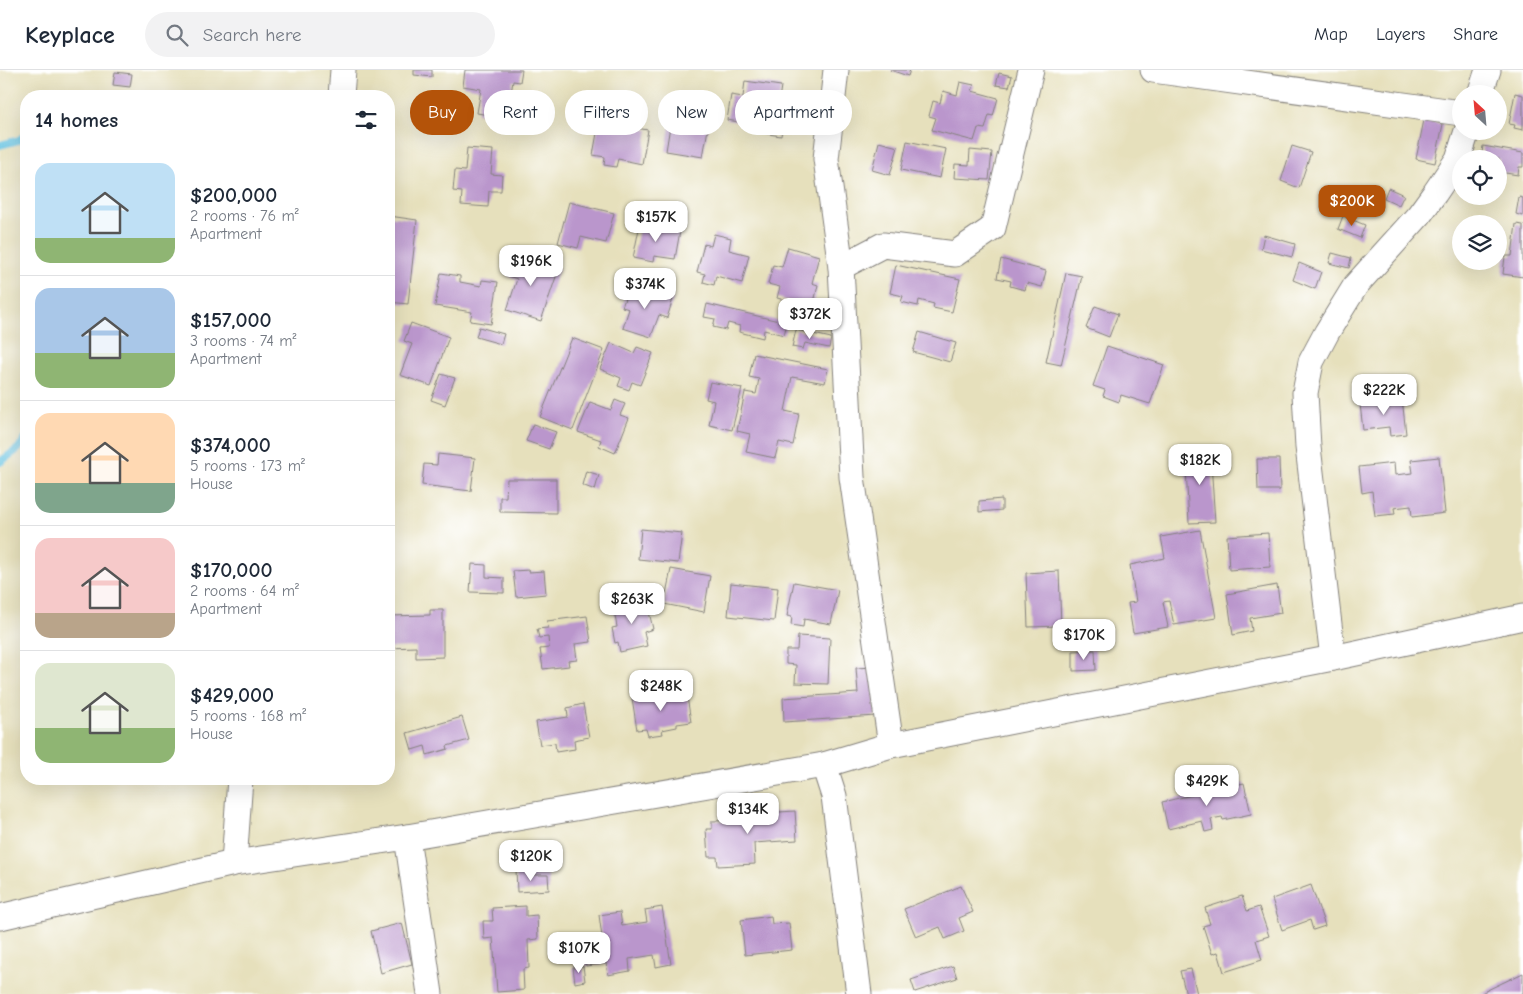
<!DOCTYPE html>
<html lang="en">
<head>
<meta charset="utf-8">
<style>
	body { margin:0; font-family:"Comic Neue",sans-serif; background:#f2f2f3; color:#1f2937; height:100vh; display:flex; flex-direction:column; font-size:19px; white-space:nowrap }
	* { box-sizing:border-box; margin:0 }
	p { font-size:16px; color:#747a83 }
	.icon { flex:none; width:28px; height:28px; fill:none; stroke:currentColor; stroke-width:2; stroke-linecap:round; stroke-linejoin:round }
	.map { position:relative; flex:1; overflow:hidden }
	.side { position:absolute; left:20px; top:20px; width:375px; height:695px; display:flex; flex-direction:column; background:#fff; border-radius:20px; box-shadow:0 5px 20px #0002 }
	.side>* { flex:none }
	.banner { position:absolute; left:410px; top:20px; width:475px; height:45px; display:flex; gap:10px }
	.needle { width:32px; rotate:334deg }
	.tools { position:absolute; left:1452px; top:15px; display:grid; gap:10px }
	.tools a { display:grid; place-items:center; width:55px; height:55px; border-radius:50%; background:#fff; box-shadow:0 5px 20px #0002; font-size:25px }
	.price { position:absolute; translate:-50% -42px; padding:0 11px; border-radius:10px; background:#fff; color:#222; font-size:16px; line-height:32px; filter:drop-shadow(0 1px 2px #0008) }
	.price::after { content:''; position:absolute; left:50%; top:30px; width:15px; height:11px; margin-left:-8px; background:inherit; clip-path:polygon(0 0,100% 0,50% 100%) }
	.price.selected { background:#b45309; color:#fff }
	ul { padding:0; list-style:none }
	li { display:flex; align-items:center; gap:15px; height:125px; padding:0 15px }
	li+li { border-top:1px solid #e0e1e3 }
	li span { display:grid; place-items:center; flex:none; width:140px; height:100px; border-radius:15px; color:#555 }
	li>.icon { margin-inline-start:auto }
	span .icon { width:60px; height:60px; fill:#fffc; stroke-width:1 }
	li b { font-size:21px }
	h2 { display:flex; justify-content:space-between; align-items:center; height:60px; padding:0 15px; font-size:21px }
	.pill { padding:0 18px; border-radius:22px; background:#fff; box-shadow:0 5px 20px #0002; font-size:18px; line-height:45px }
	.pill.selected { background:#b45309; color:#fff }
	header { display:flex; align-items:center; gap:30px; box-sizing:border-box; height:70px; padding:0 25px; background:#fff; border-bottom:1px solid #e0e1e3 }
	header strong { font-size:24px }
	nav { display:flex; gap:28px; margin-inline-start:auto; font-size:18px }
	.search { width:350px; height:45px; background:#f2f2f3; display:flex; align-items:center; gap:12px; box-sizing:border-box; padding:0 18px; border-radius:28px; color:#747a83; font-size:19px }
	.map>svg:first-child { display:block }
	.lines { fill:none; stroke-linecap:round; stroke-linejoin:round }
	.stream { stroke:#63c2e1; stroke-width:8 }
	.building { fill:#ba96cc }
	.minor-casing { stroke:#84817c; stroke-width:27 }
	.minor { stroke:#fff; stroke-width:25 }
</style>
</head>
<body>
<header>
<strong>Keyplace</strong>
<div class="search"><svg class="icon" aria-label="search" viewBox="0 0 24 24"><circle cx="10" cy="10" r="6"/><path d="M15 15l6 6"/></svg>Search here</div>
<nav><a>Map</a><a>Layers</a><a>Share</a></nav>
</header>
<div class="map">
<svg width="1523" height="924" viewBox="0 0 1523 924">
	<rect width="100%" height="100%" fill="#fff"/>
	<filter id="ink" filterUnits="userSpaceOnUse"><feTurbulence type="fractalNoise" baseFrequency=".02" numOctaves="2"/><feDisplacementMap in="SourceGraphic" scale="10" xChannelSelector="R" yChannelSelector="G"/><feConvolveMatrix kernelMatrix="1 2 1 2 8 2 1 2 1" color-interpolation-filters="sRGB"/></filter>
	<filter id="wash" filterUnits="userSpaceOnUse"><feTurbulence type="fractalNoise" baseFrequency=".0096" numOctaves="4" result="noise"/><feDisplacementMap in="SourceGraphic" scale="20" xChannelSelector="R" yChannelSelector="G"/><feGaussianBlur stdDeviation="1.12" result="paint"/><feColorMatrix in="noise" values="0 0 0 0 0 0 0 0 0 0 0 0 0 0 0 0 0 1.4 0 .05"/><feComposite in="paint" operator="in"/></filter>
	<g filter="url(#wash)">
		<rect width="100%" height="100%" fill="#e6e0bc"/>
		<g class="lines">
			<g class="stream">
				<path d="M0 75 19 70 26 65"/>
				<path d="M0 392 18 379 26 368"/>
			</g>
		</g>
		<g id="blocks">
			<g class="building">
				<path d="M414 0H432V7L414 5Z"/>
				<path d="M465 0H522L520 12 513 11 507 48 477 43 481 19 463 16Z"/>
				<path d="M890 0H910L908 6Z"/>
				<path d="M115 2 132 4 130 17 113 15Z"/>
				<path d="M999 3 1012 6 1009 17 996 15Z"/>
				<path d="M745 11 781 16 777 43 784 44 781 66 756 62 757 55 727 50 731 25 743 27Z"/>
				<path d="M960 12 974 15 972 21 998 28 993 46 989 45 985 59 978 58 974 71 932 60 936 48 929 46 933 31 940 33 943 21 957 25Z"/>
				<path d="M1515 23 1523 25V60L1514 58 1515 55 1509 54Z"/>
				<path d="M675 25 713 31 703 87 666 81Z"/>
				<path d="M601 41 618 45 617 55 648 60 642 94 618 89 616 97 604 95 605 87 593 85Z"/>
				<path d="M1424 50 1443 54 1435 93 1416 89Z"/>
				<path d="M907 71 946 79 940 108 901 100Z"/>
				<path d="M879 72 898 77 890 105 872 100Z"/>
				<path d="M1292 76 1311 82 1299 118 1281 111Z"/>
				<path d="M1483 76 1523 83V97H1519L1518 105 1499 102V89H1481Z"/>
				<path d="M467 78 493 80 491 104 502 105 501 121H489L488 137 461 135 462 122 453 121 455 100 465 101Z"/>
				<path d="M970 80 992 82 989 110 954 108 955 94 969 95Z"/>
				<path d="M1388 118 1404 125 1399 135 1384 128Z"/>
				<path d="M1519 127 1523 128V146L1516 144Z"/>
				<path d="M569 132 614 143 606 173 581 167 578 178 558 173Z"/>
				<path d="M389 146 417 150 408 234 389 232Z"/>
				<path d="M1343 146 1365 155 1360 168 1338 159Z"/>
				<path d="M640 154 680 161 675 189 654 186 653 192 633 188Z"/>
				<path d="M1516 154 1523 155V207L1503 204 1505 186H1512Z"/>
				<path d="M714 164 731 168 729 180 749 185 742 213 716 206 714 215 703 212 705 204 697 202 704 174 711 176Z"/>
				<path d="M1264 165 1295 174 1292 187 1261 179Z"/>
				<path d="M788 177 819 186 812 213 818 215 813 237 777 228 780 217 768 214 773 195 782 197Z"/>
				<path d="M1332 183 1351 188 1349 198 1329 193Z"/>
				<path d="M516 184 559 198 541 251 507 240 517 209 508 206Z"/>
				<path d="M1001 189 1046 201 1042 217 1027 213 1025 220 1010 216 1011 211 997 208Z"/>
				<path d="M1299 193 1321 202 1315 219 1293 210Z"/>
				<path d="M896 195 960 209 952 242 933 238 934 234 919 230 918 236 901 232 903 226 890 223Z"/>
				<path d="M441 203 460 206V212L481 216 482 210 498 212 491 254 470 251 472 242 435 236Z"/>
				<path d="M1066 203 1082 206 1061 295 1046 292Z"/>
				<path d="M630 214 673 229 667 248 659 245 651 267 623 258 629 239 622 237Z"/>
				<path d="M707 234 787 253 784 265 764 260 763 268 739 262 740 256 728 253 726 260 713 257 715 249 704 247Z"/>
				<path d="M1095 236 1118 244 1109 267 1086 258Z"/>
				<path d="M411 253 449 267 431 316 400 305 412 274 404 271Z"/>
				<path d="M479 257 504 264 501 274 476 267Z"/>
				<path d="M796 260 831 268 829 278 805 273 803 279 792 277Z"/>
				<path d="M919 262 956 273 950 292 913 282Z"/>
				<path d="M572 268 604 280 573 360 540 347Z"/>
				<path d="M611 273 634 283 637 277 653 283 640 315 632 312 629 320 618 316 621 308 600 299Z"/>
				<path d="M1107 276 1164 295 1150 334 1121 325 1119 332 1103 326 1105 320 1093 316Z"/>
				<path d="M754 284 828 299 825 313 792 307 785 341 799 344 793 375 779 372 775 388 746 382 750 364 737 361 745 322 756 324 759 309 749 307Z"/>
				<path d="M441 304 455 308 445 335 431 330Z"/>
				<path d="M710 312 742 318 732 360 709 355 714 331 706 329Z"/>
				<path d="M1402 328 1406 364 1390 366 1389 357 1363 360 1360 334Z"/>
				<path d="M615 330 625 334 620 345 629 348 615 383 599 376 601 370 578 362 590 332 611 340Z"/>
				<path d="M533 354 556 362 549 379 526 371Z"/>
				<path d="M1210 378 1215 452 1189 453 1185 380Z"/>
				<path d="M438 384 475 388 471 421 422 415 424 394 437 395Z"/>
				<path d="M1439 387 1445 443 1412 447 1411 436 1394 438 1395 444 1375 446 1372 421 1362 423 1359 397 1394 393 1395 405 1413 403 1411 390Z"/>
				<path d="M1257 389H1279L1280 420H1258Z"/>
				<path d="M586 401 599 405 595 420 582 415Z"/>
				<path d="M507 409H556V443L500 442V427H506Z"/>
				<path d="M1002 429V440L979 442V431Z"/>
				<path d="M641 459 682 463 678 493 638 489Z"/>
				<path d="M1200 460 1216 548 1174 555 1169 531 1163 532 1168 557 1133 563 1128 533 1136 532 1130 495 1165 488 1161 467Z"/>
				<path d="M1268 463 1270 497 1229 500 1227 466Z"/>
				<path d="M472 494 486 495V507L504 508V523L470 522Z"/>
				<path d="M671 499 710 506 704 542 664 534Z"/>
				<path d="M529 500V502L544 501 546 524 516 527 513 501Z"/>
				<path d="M1059 501 1061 556 1028 557 1026 503Z"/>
				<path d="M794 512 838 520 831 554 804 549 803 557 791 555 792 547 787 546Z"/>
				<path d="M731 513 778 518 774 551 728 546Z"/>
				<path d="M1277 515 1281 543 1250 548 1252 561 1233 565 1227 524Z"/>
				<path d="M646 529 653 559 644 562 647 576 620 582 618 572 615 573 612 558 617 557 613 535Z"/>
				<path d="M430 540H443V587L416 588V577L389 578V546L430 545Z"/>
				<path d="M587 546 591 572 575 574 577 590 568 591 569 596 543 599 540 579 549 578 548 567 539 568 537 559 548 558 547 551Z"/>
				<path d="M798 566 830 568 828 614 795 613 796 595 786 594V580H797Z"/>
				<path d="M1095 580 1096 600 1073 601V581Z"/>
				<path d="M873 597 876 646 784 652 783 628 858 623 856 598Z"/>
				<path d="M686 620 691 652 677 654V657L662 660 663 664 648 666 646 659 637 660 632 628Z"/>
				<path d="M583 634 589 667 574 670 575 679 556 682 555 673 540 675 536 652 568 647 567 638Z"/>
				<path d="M462 647 469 670 447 676 448 679 427 685 425 676 412 680 407 663Z"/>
				<path d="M1244 713 1251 744 1223 750 1222 747 1211 749 1213 760 1205 762 1202 751 1168 759 1162 732Z"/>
				<path d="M762 737 763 743 795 741 797 770 754 773 755 794 718 796 717 787H708L706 759H712V751L741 750 740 738Z"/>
				<path d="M527 798V805H548L549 820 517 822 516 799Z"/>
				<path d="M1311 815 1325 856 1313 860 1310 850 1282 860 1272 829Z"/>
				<path d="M961 816 973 842 959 848 964 861 945 869 940 857 916 867 904 839Z"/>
				<path d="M1242 826 1247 841 1259 837 1269 866 1256 870 1262 890 1224 902 1218 882 1212 884 1203 856 1210 854 1205 838Z"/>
				<path d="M526 836V846L537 845 538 869 528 870 529 898 523 899 524 920 497 922 493 868 484 869 483 851H493L492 838Z"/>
				<path d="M662 837 671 894 656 897 654 885 629 889 630 901 608 905 606 893 586 896 583 871 602 867 599 845 620 842 622 856 647 852 645 840Z"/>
				<path d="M771 846 772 854 789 853 792 880 745 885 741 850Z"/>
				<path d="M402 853 412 894 381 903 371 861Z"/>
				<path d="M583 896 585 911 575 913 573 897Z"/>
				<path d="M953 896 957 908 915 922 911 910Z"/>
				<path d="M1191 899 1197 924H1186L1180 901Z"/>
				<path d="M1523 903V924H1479Z"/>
			</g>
		</g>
	</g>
	<g filter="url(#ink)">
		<use href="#blocks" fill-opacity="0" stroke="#84817c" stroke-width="1"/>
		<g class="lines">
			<defs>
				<g id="minor">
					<path d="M836 0 826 89 841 197 852 407 891 675"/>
					<path d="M1153 0 1461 43"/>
					<path d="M1480 24 1488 0"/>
					<path d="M341 26 343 0"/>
					<path d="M841 197 883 175 955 184 993 158 1031 0"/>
					<path d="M1333 588 1308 377 1305 323 1311 292 1327 262 1356 215 1419 145 1435 123 1458 89 1467 61"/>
					<path d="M824 695 834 726 859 924"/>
					<path d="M407 767 430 924"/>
					<path d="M234 793 240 709"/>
					<path d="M0 847 234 793 407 767 824 695 891 675 1333 588 1523 547"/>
				</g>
			</defs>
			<use href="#minor" class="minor-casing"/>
			<use href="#minor" class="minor"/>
		</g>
	</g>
</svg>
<div class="tools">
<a><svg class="needle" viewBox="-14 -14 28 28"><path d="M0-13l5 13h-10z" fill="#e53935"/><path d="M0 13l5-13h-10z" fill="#747a83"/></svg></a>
<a><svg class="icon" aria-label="locate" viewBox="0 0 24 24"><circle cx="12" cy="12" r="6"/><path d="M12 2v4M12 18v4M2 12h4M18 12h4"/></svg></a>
<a><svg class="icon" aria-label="layers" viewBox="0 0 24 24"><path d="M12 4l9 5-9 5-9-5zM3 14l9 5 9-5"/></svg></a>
</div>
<b class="price selected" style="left:1352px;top:157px">$200K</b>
<b class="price" style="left:656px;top:173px">$157K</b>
<b class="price" style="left:531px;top:217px">$196K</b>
<b class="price" style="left:645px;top:240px">$374K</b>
<b class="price" style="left:810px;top:270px">$372K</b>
<b class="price" style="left:1384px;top:346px">$222K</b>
<b class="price" style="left:1200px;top:416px">$182K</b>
<b class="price" style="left:632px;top:555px">$263K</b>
<b class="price" style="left:1084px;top:591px">$170K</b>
<b class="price" style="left:661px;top:642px">$248K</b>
<b class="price" style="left:1207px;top:737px">$429K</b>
<b class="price" style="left:748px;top:765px">$134K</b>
<b class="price" style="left:531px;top:812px">$120K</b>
<b class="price" style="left:579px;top:904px">$107K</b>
<div class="banner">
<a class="pill selected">Buy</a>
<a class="pill">Rent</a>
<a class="pill">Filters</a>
<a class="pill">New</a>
<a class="pill">Apartment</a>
</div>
<section class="side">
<h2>14 homes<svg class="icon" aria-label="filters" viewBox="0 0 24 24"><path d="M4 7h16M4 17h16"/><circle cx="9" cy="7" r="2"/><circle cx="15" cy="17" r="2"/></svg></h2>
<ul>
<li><span style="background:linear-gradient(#bfe0f5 75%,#8fb573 0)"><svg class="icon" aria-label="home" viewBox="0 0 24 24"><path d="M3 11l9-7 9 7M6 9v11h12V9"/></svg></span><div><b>$200,000</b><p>2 rooms · 76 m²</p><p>Apartment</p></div></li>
<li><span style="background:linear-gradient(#a9c7e8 65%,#8fb573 0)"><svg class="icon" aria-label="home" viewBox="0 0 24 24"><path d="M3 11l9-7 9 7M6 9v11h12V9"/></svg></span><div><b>$157,000</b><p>3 rooms · 74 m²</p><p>Apartment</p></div></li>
<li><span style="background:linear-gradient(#ffd9b3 70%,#7fa58c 0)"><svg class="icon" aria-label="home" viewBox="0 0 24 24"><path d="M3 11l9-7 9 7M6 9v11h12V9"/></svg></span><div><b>$374,000</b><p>5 rooms · 173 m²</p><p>House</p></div></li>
<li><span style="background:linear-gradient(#f6c9c9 75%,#b9a48a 0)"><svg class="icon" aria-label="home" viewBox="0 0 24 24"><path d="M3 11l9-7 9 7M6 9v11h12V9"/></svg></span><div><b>$170,000</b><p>2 rooms · 64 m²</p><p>Apartment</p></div></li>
<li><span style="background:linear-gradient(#dfe7d0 65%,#8fb573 0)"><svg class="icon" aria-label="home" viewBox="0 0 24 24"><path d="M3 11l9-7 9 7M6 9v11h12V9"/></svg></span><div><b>$429,000</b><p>5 rooms · 168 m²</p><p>House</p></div></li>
</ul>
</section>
</div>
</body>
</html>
